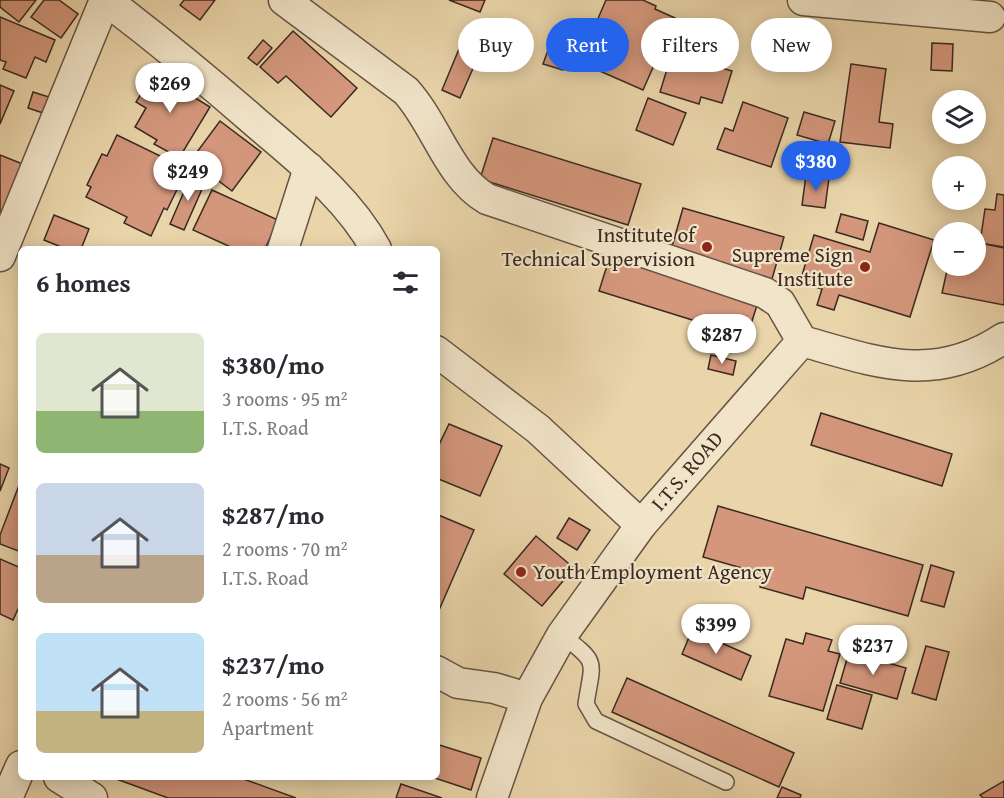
<!DOCTYPE html>
<html lang="en">
<head>
<meta charset="utf-8">
<style>
	body { margin:0; font-family:"Gentium Book Plus",serif; background:#f7f7f7; color:#2b2b33; height:100vh; display:flex; flex-direction:column; font-size:22px; white-space:nowrap }
	* { box-sizing:border-box; margin:0 }
	p { font-size:20px; color:#7c7c81 }
	.icon { flex:none; width:33px; height:33px; fill:none; stroke:currentColor; stroke-width:2; stroke-linecap:round; stroke-linejoin:round }
	.map { position:relative; flex:1; overflow:hidden }
	.details { position:absolute; left:18px; top:246px; width:422px; height:534px; display:flex; flex-direction:column; background:#fff; border-radius:9px; box-shadow:0 3px 15px #0003 }
	.details>* { flex:none }
	.hud { position:absolute; left:458px; top:18px; width:456px; height:54px; display:flex; gap:12px }
	.tools { position:absolute; left:932px; top:90px; display:grid; gap:12px }
	.tools a { display:grid; place-items:center; width:54px; height:54px; border-radius:50%; background:#fff; box-shadow:0 3px 15px #0003; font-size:30px }
	.price { position:absolute; translate:-50% -51px; padding:0 14px; border-radius:21px; background:#fff; color:#222; font-size:20px; line-height:39px; filter:drop-shadow(0 2px 3px #0008) }
	.price::after { content:''; position:absolute; left:50%; top:36px; width:18px; height:14px; margin-left:-9px; background:inherit; clip-path:polygon(0 0,100% 0,50% 100%) }
	.price.active { background:#2563eb; color:#fff }
	ul { padding:0; list-style:none }
	li { display:flex; align-items:center; gap:18px; height:150px; padding:0 18px }
	li span { display:grid; place-items:center; flex:none; width:168px; height:120px; border-radius:9px; color:#555 }
	li>.icon { margin-inline-start:auto }
	span .icon { width:72px; height:72px; fill:#fffc; stroke-width:1 }
	li b { font-size:26px }
	h2 { display:flex; justify-content:space-between; align-items:center; height:72px; padding:0 18px; font-size:26px }
	.chip { padding:0 21px; border-radius:27px; background:#fff; box-shadow:0 3px 15px #0003; font-size:21px; line-height:54px }
	.chip.active { background:#2563eb; color:#fff }
	.map>svg:first-child { display:block }
	.building { fill:#d4977c; stroke:#3a2922; stroke-width:1.5 }
	.lines { fill:none; stroke-linecap:round; stroke-linejoin:round }
	.lane-casing { stroke:#665444; stroke-width:18 }
	.street-casing { stroke:#665444; stroke-width:33 }
	.lane { stroke:#f1e4c8; stroke-width:15 }
	.street { stroke:#f1e4c8; stroke-width:30 }
	.poi-dot { fill:#8f2418; stroke:#f1e4c8; stroke-width:2 }
	.labels { text-anchor:middle; stroke-width:4.5; stroke-linejoin:round; paint-order:stroke }
	.poi-label { font-size:21px; fill:#3a2922; stroke:#f1e4c8; text-anchor:end }
	.street-label { font-size:21px; fill:#3a2922; stroke:#f1e4c8 }
</style>
</head>
<body>
<div class="map">
<svg width="1004" height="798" viewBox="0 0 1004 798">
	<rect width="100%" height="100%" fill="#ead5aa"/>
	<filter id="stains"><feTurbulence type="fractalNoise" baseFrequency=".00333" numOctaves="4"/><feColorMatrix values="0 0 0 0 .2 0 0 0 0 .09 0 0 0 0 .02 0 0 0 .5 -.17"/></filter>
	<radialGradient id="worn" r=".72"><stop offset=".6" stop-color="#630" stop-opacity="0"/><stop offset="1" stop-color="#630" stop-opacity=".3"/></radialGradient>
	<g class="building">
		<path d="M0 0H36L19 22 0 7Z"/>
		<path d="M44 0H59L78 14 61 38 31 17Z"/>
		<path d="M184 0H215L200 20 180 5Z"/>
		<path d="M449 0H485L480 12Z"/>
		<path d="M606 0H643L656 6 655 9 675 18 643 90 593 68 601 50 587 44Z"/>
		<path d="M0 17 55 40 46 62 35 57 26 78 3 69 6 62 0 60Z"/>
		<path d="M293 31 357 88 331 117 286 76 278 83 260 67Z"/>
		<path d="M555 31 574 37 563 70 543 64Z"/>
		<path d="M263 40 272 48 257 65 248 58Z"/>
		<path d="M932 43 953 44 952 71 931 70Z"/>
		<path d="M459 49 478 57 460 98 442 90Z"/>
		<path d="M672 53 732 71 722 103 701 97 699 104 660 92Z"/>
		<path d="M851 64 886 69 879 122 893 124 890 148 840 142Z"/>
		<path d="M154 73 158 76 160 73 180 85 179 88 210 107 181 155 178 153 176 156 154 144 157 140 135 127 146 108 136 102Z"/>
		<path d="M0 85 14 91 0 124Z"/>
		<path d="M33 92 55 99 49 115 28 108Z"/>
		<path d="M648 98 686 113 673 145 636 130Z"/>
		<path d="M743 102 788 118 771 167 717 149 725 128 733 131Z"/>
		<path d="M804 112 835 121 828 144 797 135Z"/>
		<path d="M220 121 261 152 232 191 191 160Z"/>
		<path d="M117 135 187 169 167 210 164 208 151 236 124 223 127 217 86 197 91 187 87 185 102 154 107 156Z"/>
		<path d="M493 138 641 184 628 225 480 179Z"/>
		<path d="M0 155 25 165 0 224Z"/>
		<path d="M192 173 206 180 184 230 170 224Z"/>
		<path d="M806 175 829 178 825 208 802 205Z"/>
		<path d="M212 190 278 220 265 249H235L193 230Z"/>
		<path d="M997 194 1004 195V247L980 243 985 209 995 210Z"/>
		<path d="M683 208 784 237 772 279 671 250Z"/>
		<path d="M841 214 868 221 863 240 836 232Z"/>
		<path d="M54 215 89 229 81 249H66L44 240Z"/>
		<path d="M879 223 934 240 910 317 839 295 834 310 817 305 822 289 800 282 814 235 870 252Z"/>
		<path d="M975 242 1004 248V305L942 293 948 266H975Z"/>
		<path d="M610 256 758 302 747 337 599 291Z"/>
		<path d="M711 355 736 361 733 375 708 369Z"/>
		<path d="M821 413 952 454 942 486 811 445Z"/>
		<path d="M449 424 502 446 480 496 436 478V451Z"/>
		<path d="M0 464 9 468 0 491Z"/>
		<path d="M21 480V552L0 544V535Z"/>
		<path d="M718 506 923 565 908 616 806 587 803 599 760 587 763 574 703 557Z"/>
		<path d="M436 514 474 530 436 617Z"/>
		<path d="M569 518 590 530 577 550 557 538Z"/>
		<path d="M536 536 574 568 542 606 504 574Z"/>
		<path d="M0 559 21 568V608L19 607 13 620 0 614Z"/>
		<path d="M931 565 954 572 944 607 921 601Z"/>
		<path d="M692 630 751 656 741 680 682 654Z"/>
		<path d="M806 633 832 640 828 651 840 654 823 711 769 696 786 639 803 644Z"/>
		<path d="M926 646 949 652 936 700 912 693Z"/>
		<path d="M849 652 906 668 897 699 840 683Z"/>
		<path d="M627 678 794 753 779 787 612 712Z"/>
		<path d="M837 685 872 695 862 729 827 719Z"/>
		<path d="M436 744 481 758 471 790 432 777H436Z"/>
		<path d="M111 777H238L296 798H168Z"/>
		<path d="M1004 781V798H983L980 795Z"/>
		<path d="M401 784 442 798H396Z"/>
		<path d="M782 787 801 795 800 798H777Z"/>
	</g>
	<g class="lines">
		<defs>
			<path id="lane" d="M562 635C599 664 593 659 586 704L596 721 726 782"/>
			<g id="street">
				<path d="M106 0C157 39 206 79 254 121 298 159 348 197 376 249"/>
				<path d="M284 0 406 91C436 124 448 176 487 199L765 293 780 303 802 341"/>
				<path d="M803 0 990 17"/>
				<path d="M283 249 309 168"/>
				<path d="M0 256 105 0"/>
				<path d="M436 351 538 429 641 525"/>
				<path d="M436 671 458 683 494 688 527 698"/>
				<path d="M59 777 92 798"/>
				<path d="M7 798 21 766"/>
				<path d="M492 798 527 698 562 635 641 525 802 341C876 362 934 385 1004 338"/>
			</g>
		</defs>
		<use href="#lane" class="lane-casing"/>
		<use href="#street" class="street-casing"/>
		<use href="#lane" class="lane"/>
		<use href="#street" class="street"/>
	</g>
	<g class="poi-dot">
		<circle cx="707" cy="247" r="6"/>
		<circle cx="865" cy="267" r="6"/>
		<circle cx="521" cy="572" r="6"/>
	</g>
	<g class="labels">
		<g class="poi-label">
			<text x="695" y="242">Institute of<tspan x="695" dy="24">Technical Supervision</tspan></text>
			<text x="853" y="262">Supreme Sign<tspan x="853" dy="24">Institute</tspan></text>
			<text x="533" y="579" text-anchor="start">Youth Employment Agency</text>
		</g>
		<g class="street-label">
			<text transform="translate(687 471) rotate(-49)" y="7">I.T.S. ROAD</text>
		</g>
	</g>
	<rect width="100%" height="100%" filter="url(#stains)"/>
	<rect width="100%" height="100%" fill="url(#worn)"/>
</svg>
<div class="tools">
<a><svg class="icon" aria-label="layers" viewBox="0 0 24 24"><path d="M12 4l9 5-9 5-9-5zM3 14l9 5 9-5"/></svg></a>
<a>+</a>
<a>−</a>
</div>
<b class="price" style="left:170px;top:114px">$269</b>
<b class="price active" style="left:816px;top:192px">$380</b>
<b class="price" style="left:188px;top:202px">$249</b>
<b class="price" style="left:722px;top:365px">$287</b>
<b class="price" style="left:716px;top:655px">$399</b>
<b class="price" style="left:873px;top:676px">$237</b>
<div class="hud">
<a class="chip">Buy</a>
<a class="chip active">Rent</a>
<a class="chip">Filters</a>
<a class="chip">New</a>
</div>
<section class="details">
<h2>6 homes<svg class="icon" aria-label="filters" viewBox="0 0 24 24"><path d="M4 7h16M4 17h16"/><circle cx="9" cy="7" r="2"/><circle cx="15" cy="17" r="2"/></svg></h2>
<ul>
<li><span style="background:linear-gradient(#dfe7d0 65%,#8fb573 0)"><svg class="icon" aria-label="home" viewBox="0 0 24 24"><path d="M3 11l9-7 9 7M6 9v11h12V9"/></svg></span><div><b>$380/mo</b><p>3 rooms · 95 m²</p><p>I.T.S. Road</p></div></li>
<li><span style="background:linear-gradient(#c9d6e8 60%,#b9a48a 0)"><svg class="icon" aria-label="home" viewBox="0 0 24 24"><path d="M3 11l9-7 9 7M6 9v11h12V9"/></svg></span><div><b>$287/mo</b><p>2 rooms · 70 m²</p><p>I.T.S. Road</p></div></li>
<li><span style="background:linear-gradient(#bfe0f5 65%,#c2b280 0)"><svg class="icon" aria-label="home" viewBox="0 0 24 24"><path d="M3 11l9-7 9 7M6 9v11h12V9"/></svg></span><div><b>$237/mo</b><p>2 rooms · 56 m²</p><p>Apartment</p></div></li>
</ul>
</section>
</div>
</body>
</html>
